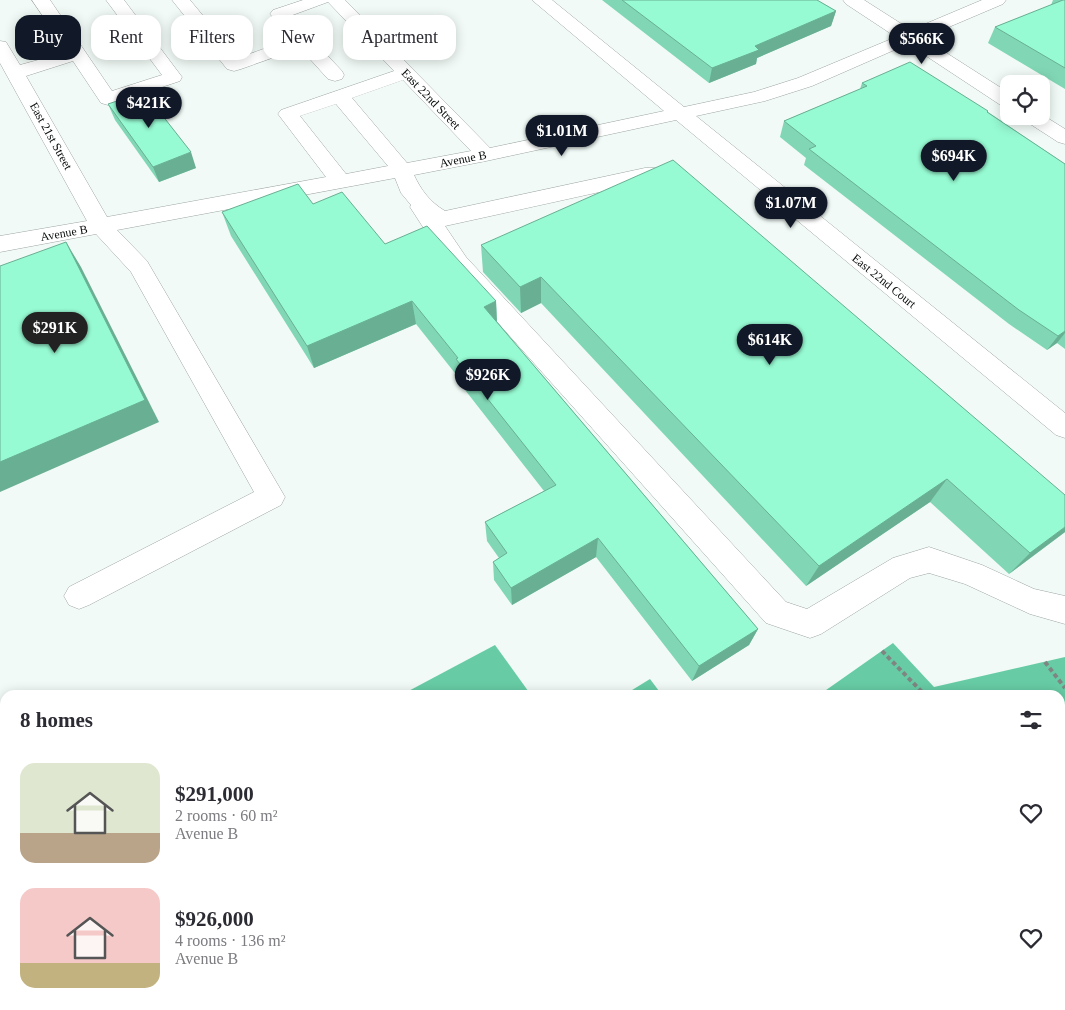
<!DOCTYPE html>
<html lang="en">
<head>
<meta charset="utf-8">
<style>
	body { margin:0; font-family:Georgia,serif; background:#f7f7f7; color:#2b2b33; height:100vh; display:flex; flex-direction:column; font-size:19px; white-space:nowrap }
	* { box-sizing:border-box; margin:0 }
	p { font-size:16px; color:#7c7c81 }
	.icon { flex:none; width:28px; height:28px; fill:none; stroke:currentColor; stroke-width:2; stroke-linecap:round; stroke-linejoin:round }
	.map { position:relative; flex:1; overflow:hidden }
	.drawer { position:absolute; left:0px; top:690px; width:1065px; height:320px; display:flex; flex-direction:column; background:#fff; border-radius:15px 15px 0 0; box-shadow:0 2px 12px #0003 }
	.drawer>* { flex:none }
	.guide { position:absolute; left:15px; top:15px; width:500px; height:45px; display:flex; gap:10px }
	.fabs { position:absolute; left:1000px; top:75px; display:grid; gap:10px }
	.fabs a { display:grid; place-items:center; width:50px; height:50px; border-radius:10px; background:#fff; box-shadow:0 2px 12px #0003; font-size:25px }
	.price { position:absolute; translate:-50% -42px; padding:0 11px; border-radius:18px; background:#111827; color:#fff; font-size:16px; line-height:32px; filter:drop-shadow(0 1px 2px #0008) }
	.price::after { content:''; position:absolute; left:50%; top:30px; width:15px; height:11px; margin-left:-8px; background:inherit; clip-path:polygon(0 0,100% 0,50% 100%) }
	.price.active { background:#222; color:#fff }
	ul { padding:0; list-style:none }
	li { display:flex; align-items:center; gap:15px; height:125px; padding:0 20px }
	li span { display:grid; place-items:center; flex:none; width:140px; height:100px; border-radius:15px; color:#555 }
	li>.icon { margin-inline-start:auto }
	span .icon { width:60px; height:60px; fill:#fffc; stroke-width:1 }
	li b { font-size:21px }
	h2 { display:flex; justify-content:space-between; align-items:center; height:60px; padding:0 20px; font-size:21px }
	.chip { padding:0 18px; border-radius:15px; background:#fff; box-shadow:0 2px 12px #0003; font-size:18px; line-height:45px }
	.chip.active { background:#111827; color:#fff }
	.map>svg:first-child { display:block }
	.water { fill:#67cca5 }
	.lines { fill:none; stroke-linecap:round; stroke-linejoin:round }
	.minor-casing { stroke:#9da6a2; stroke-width:1 }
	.path { stroke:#7f8582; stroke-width:4; stroke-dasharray:4.5 3; stroke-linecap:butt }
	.minor { fill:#fff; fill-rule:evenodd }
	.wall { fill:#81d7b5 }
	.shaded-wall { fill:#69af93 }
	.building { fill:#96fad2; stroke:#69af93 }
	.labels { text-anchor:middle; stroke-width:4; stroke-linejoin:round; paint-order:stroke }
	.far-street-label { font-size:12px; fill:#0a0d0c; stroke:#fff }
</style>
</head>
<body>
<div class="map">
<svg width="1065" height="1010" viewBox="0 0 1065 1010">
	<rect width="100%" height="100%" fill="#f1faf6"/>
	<g class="water">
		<path d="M893 643 934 687 1065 657V1010H0V718L5 715V1005H1060V695H819Z"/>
		<path d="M495 645 531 695H401Z"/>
		<path d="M650 679 662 695H624Z"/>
	</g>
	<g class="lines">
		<defs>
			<g id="minor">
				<path d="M32 0H50L112 91 162 75 106 0H124L182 77 180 81 108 105 101 103 73 61 26 76 107 217 326 177 278 114 281 110 394 71 328 2 290 16 342 71 344 75 342 79 335 81 328 79 300 48 241 69 234 71 227 69 172 0H190L238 58 292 39 270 14 273 10 303 0H345L490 148 664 111 532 0H552L684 107 754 92 798 78 896 37 846 4 843 0H864L911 30 982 0H1006L1003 4 923 38 1009 93V108L1002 106 908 44 812 86 765 101 696 116 1065 413V438L1056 435 676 120 486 161 414 175C421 190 430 202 445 211L645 168C657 168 671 167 678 178L675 183C665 185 656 182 645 182L445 226 466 257 786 602 807 609 893 558 929 547 982 565 1034 589 1065 596V624L1030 614 965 584 929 573 910 578 821 634 810 638 766 623 450 269 410 207 411 205 401 193 395 178 117 230 147 261 285 497 281 505 89 605 79 609 69 605 64 596 69 587 254 492 131 272 96 234 0 252V236L87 221 0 63V41L6 42 20 65 67 52ZM403 80 471 151 407 163 352 98ZM336 104 388 166 346 174 300 116Z"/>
				<path d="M1041 114 1065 129V144L1058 142 1024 120 1021 116H1041Z"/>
			</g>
		</defs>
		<use href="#minor" class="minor-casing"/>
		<g class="path">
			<path d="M882 651 925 695"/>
			<path d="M1045 662 1065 688"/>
			<path d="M1060 875 1065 882"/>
			<path d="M174 1005 176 1010"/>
			<path d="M401 1005 403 1010"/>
			<path d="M753 1005 757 1010"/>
		</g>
		<use href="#minor" class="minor"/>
	</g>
	<g class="wall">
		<path d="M602 0H817L836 11 831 26 757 58 756 64 709 83Z"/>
		<path d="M1053 0H1065V89L988 43 995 27 1051 5Z"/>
		<path d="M862 83 988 111V112L1065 164V349L1057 343 1047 350 1009 324 804 165 806 158 780 137 784 121 860 89Z"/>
		<path d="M108 104 196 168 159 182 115 120Z"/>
		<path d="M313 204 385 244 496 301 497 322 758 629 749 645 692 681 596 557 512 605 494 580 493 562 499 558 487 541 485 522 544 491 458 381V377L416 324 314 368 231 236 222 212Z"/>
		<path d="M481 245 1065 532 1009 574 930 502 806 586 541 303 521 313 483 272Z"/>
	</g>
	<g class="shaded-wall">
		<path d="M836 11 831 26 757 58 756 64 709 83 712 68 755 46Z"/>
		<path d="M191 152 196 168 159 182 153 167Z"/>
		<path d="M66 242 81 267 159 422 0 492V462Z"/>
		<path d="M541 277V303L521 313 520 287Z"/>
		<path d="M412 301 416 324 314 368 307 346Z"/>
		<path d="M496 301 497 324 484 307Z"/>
		<path d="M1065 331V333L1057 343 1047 350 1058 336Z"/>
		<path d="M947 479 930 502 806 586 819 566Z"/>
		<path d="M1065 527V532L1009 574 1030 553Z"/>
		<path d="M598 538 596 557 512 605 511 588Z"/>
		<path d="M758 629 749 645 692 681 699 666Z"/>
	</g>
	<g class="building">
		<path d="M622 0H817L836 11 755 46 759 50 712 68Z"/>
		<path d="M1063 0H1065V68L995 27Z"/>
		<path d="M910 62 988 111 987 112 1065 164V331L1058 336 1019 310 809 149 816 146 784 121 867 86 862 83Z"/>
		<path d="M144 92 191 152 153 167 108 104Z"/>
		<path d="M673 160 1065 495V527L1030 553 947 479 819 566 541 277 520 287 481 245Z"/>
		<path d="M298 184 313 204 342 192 385 244 427 226 496 301 484 307 758 629 699 666 598 538 511 588 493 562 507 553 485 522 556 485 456 359 458 358 412 301 307 346 222 212Z"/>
		<path d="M66 242 145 400 0 462V266Z"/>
	</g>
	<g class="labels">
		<g class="far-street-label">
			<text transform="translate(431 99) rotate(46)" y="4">East 22nd Street</text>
			<text transform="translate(51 136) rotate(61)" y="4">East 21st Street</text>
			<text transform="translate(463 159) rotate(-11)" y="4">Avenue B</text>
			<text transform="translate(64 233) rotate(-10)" y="4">Avenue B</text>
			<text transform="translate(884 281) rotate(39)" y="4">East 22nd Court</text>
		</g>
	</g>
</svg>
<div class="fabs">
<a><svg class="icon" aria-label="locate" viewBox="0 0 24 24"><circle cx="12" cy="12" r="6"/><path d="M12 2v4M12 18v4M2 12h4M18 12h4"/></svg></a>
</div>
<b class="price" style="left:922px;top:65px">$566K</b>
<b class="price" style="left:149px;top:129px">$421K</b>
<b class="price" style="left:562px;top:157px">$1.01M</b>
<b class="price" style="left:954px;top:182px">$694K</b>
<b class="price" style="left:791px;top:229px">$1.07M</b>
<b class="price active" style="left:55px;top:354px">$291K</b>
<b class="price" style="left:770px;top:366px">$614K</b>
<b class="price" style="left:488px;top:401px">$926K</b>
<div class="guide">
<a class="chip active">Buy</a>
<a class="chip">Rent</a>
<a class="chip">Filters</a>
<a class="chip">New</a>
<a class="chip">Apartment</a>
</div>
<section class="drawer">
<h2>8 homes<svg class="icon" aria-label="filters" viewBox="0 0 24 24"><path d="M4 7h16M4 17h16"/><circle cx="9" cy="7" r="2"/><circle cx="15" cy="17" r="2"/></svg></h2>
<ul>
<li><span style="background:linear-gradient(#dfe7d0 70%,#b9a48a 0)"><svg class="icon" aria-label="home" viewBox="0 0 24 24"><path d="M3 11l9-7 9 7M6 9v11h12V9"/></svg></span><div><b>$291,000</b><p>2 rooms · 60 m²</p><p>Avenue B</p></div><svg class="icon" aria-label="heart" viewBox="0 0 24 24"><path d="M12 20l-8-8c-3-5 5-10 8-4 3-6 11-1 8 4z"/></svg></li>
<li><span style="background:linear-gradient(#f6c9c9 75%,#c2b280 0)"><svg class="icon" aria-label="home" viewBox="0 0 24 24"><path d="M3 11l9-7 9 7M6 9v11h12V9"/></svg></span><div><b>$926,000</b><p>4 rooms · 136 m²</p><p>Avenue B</p></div><svg class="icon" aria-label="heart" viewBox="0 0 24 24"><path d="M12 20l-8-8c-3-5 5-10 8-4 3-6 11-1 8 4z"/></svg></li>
</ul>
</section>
</div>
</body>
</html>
